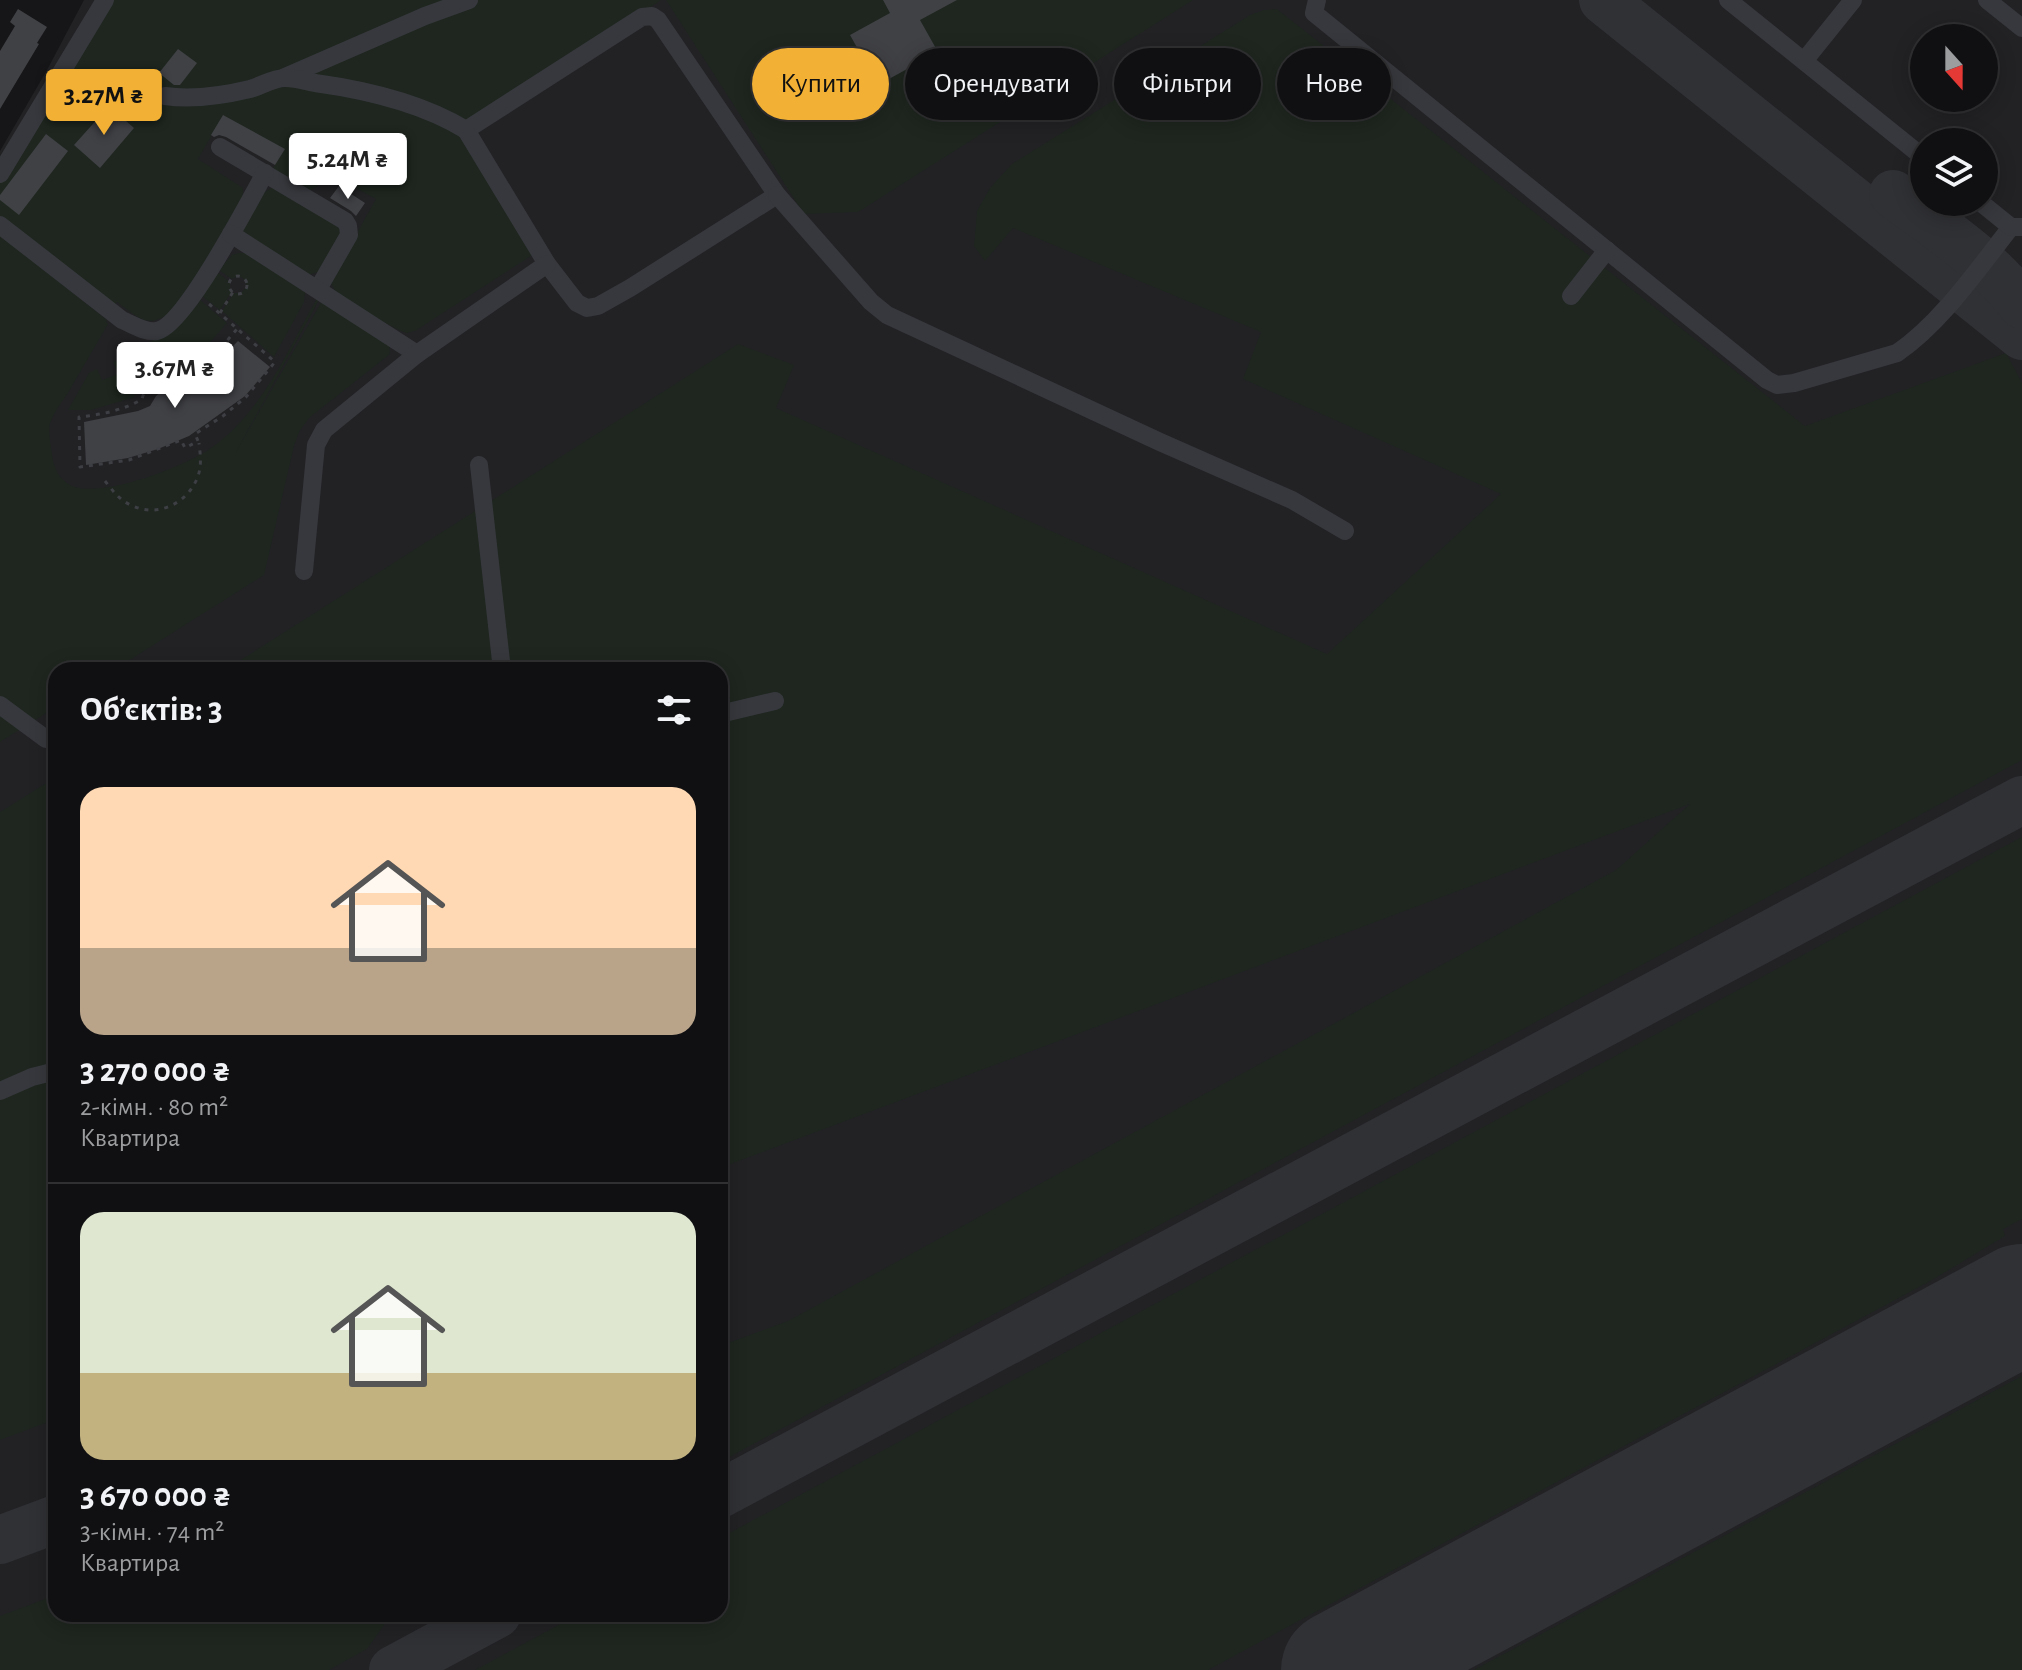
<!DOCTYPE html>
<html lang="uk">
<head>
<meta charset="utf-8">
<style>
	body { margin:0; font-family:"Alegreya Sans",sans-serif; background:#19191b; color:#f1f3f6; height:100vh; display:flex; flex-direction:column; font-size:30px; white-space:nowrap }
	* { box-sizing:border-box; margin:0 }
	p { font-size:26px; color:#9c9d9f }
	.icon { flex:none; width:44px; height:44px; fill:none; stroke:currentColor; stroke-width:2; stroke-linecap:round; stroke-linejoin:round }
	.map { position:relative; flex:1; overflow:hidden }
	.drawer { position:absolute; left:48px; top:662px; width:680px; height:960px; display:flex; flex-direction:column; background:#101012; border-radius:24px; box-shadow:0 4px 20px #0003,0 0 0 2px #303032 }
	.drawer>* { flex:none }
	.guide { position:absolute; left:752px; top:48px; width:760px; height:72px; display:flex; gap:16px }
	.needle { width:52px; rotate:159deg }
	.fabs { position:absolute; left:1910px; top:24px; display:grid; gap:16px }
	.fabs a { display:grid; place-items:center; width:88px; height:88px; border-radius:50%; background:#101012; box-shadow:0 4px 20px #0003,0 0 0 2px #303032; font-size:40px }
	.price { position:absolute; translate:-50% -68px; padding:0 18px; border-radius:8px; background:#fff; color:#222; font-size:26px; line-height:52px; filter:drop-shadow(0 2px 4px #0008) }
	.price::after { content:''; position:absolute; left:50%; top:48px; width:24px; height:18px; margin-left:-12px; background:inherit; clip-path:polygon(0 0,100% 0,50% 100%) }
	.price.selected { background:#f2b134; color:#111 }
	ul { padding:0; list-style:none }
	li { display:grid; align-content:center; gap:16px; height:424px; padding:0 32px }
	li+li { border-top:2px solid #303032 }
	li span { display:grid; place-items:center; height:248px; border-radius:24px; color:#555 }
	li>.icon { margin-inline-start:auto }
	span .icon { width:144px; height:144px; fill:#fffc; stroke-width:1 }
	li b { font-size:34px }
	h2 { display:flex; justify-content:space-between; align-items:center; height:96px; padding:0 32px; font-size:34px }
	.tag { padding:0 28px; border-radius:36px; background:#101012; box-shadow:0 4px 20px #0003,0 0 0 2px #303032; font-size:28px; line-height:72px }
	.tag.selected { background:#f2b134; color:#111 }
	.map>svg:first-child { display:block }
	.built { fill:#222225; fill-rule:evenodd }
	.green { fill:#1e261f }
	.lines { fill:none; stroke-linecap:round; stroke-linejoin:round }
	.taxiway { stroke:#303135; stroke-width:48 }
	.runway { stroke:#303135; stroke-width:120 }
	.building { fill:#404145 }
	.path { stroke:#3d3f44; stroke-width:3; stroke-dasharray:4 6; stroke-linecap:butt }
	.minor { stroke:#37383d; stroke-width:18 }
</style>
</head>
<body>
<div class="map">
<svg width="2022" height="1670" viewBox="0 0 2022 1670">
	<rect width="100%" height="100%" fill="#161618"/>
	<path class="built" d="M84 0H2022V1670H0V151L47 70ZM1924 38H1984V98H1924ZM1924 142H1984V202H1924ZM56 670H720V1614H56Z"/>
	<g class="green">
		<path d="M99 0H661L463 128 537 252 415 331 407 333 401 331 340 300 330 281 376 199 326 172 318 186 307 192 270 173 284 150 223 116 198 159 243 188 242 205 174 311C146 329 142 320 117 302L108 318 36 264 107 320 106 322 108 324C95 347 81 370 68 393 62 402 53 413 50 424 48 433 51 445 52 455 54 469 60 482 75 487 107 497 193 464 218 443 264 407 289 348 317 298L319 300 235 454 322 301 389 345 390 354 309 418 299 432 294 446 264 575 114 670H56V707L0 742V156Z"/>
		<path d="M666 0H1193L858 212 804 214Z"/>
		<path d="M1277 9 1805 426 2006 353 2022 383V760L720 1462V1346L788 1321 1616 870 1690 804 720 1168V670H225L738 344 794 365 776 408 1327 654 1501 494 1243 379 1261 332 1013 228 985 261 974 246 977 211 990 188 1012 164 1250 15 1264 10Z"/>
		<path d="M273 187 335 220 342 234 321 271 308 275 242 231 262 194Z"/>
		<path d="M238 253H247L305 292 304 302 274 357 222 311 234 293H241L246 287C247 280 242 276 236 277L232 279 219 270 232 255Z"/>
		<path d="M218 273 230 282V288L232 291 220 310 202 296Z"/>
		<path d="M199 299 227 323 207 346 174 374 161 364 148 343 163 334Z"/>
		<path d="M124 357 134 380 135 397 91 410H68L89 373 97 369 102 380 118 374 113 362Z"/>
		<path d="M56 777V1419L0 1440V812Z"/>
		<path d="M2022 837V1219L2003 1229 2005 1236 1932 1280 1208 1670H475L579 1614H720V1538Z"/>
		<path d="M2022 1376V1670H1474Z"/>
		<path d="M56 1595V1614H392L367 1649 329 1670H0V1616Z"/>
	</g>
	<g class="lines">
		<g class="taxiway">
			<path d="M1603 0 2022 336"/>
			<path d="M1893 194C1938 228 1988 259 2022 305"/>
			<path d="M1850 1397 2022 1283"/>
			<path d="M720 1494 2022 800"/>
			<path d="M0 1540 56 1519"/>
			<path d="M393 1670 497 1614"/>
		</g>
		<path class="runway" d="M1341 1670 2022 1304"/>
	</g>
	<g class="building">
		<path d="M883 0H957L920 20 938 52 878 85 850 35 890 13Z"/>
		<path d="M18 9 47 27 37 43 39 44 0 109V51L15 26 10 22Z"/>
		<path d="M178 49 197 63 180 85H174L159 73Z"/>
		<path d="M109 106 134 128 100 168 74 145Z"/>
		<path d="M223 115 285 149 275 165 226 137 219 135 214 137 211 135Z"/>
		<path d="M46 134 68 151 19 215 0 200V195Z"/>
		<path d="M339 186 365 203 356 216 351 211 330 198Z"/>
		<path d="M238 341 270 367 245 396 189 436 158 449 128 458 86 465 84 422 138 411 150 406 156 396 163 390 175 386 187 387 210 369Z"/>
	</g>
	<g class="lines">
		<g class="path">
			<circle cx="238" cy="285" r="9"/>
			<path d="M209 304 275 362 246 397 223 416 195 434 198 441 185 448 181 440 129 460 80 467 79 417C99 415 119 411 137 402 145 398 140 400 145 392 153 377 169 375 185 379L220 349 237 329"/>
			<path d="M220 313 233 292"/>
			<path d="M138 347 163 390"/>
			<path d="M105 481C113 491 120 501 133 506 161 519 195 499 200 468 201 460 200 451 199 443"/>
		</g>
		<g class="minor">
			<path d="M1317 0 1314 13 1767 380 1777 385 1794 383 1897 353C1941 323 1978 269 2011 227"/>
			<path d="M1728 0 1924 158"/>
			<path d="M1987 0 2022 28"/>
			<path d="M652 16 658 20 777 195 630 288 598 306 587 308 577 303 547 264 466 130 642 17Z"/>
			<path d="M1804 61 1853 0"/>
			<path d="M285 77 425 16 469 0"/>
			<path d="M165 96C194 100 221 96 250 89 261 86 273 78 285 78 295 78 305 81 315 83 366 90 422 103 466 130"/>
			<path d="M220 147 345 221 348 226 349 235 318 289"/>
			<path d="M0 174 105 0"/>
			<path d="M777 195 871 302 887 315 1160 442 1292 500 1345 531"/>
			<path d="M1980 202 2011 227H2022"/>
			<path d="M0 225 122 320C132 324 145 333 157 331 185 325 249 202 265 173"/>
			<path d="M231 234 417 354"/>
			<path d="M1571 296 1607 250"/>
			<path d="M479 465 502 670"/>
			<path d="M304 571 316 445 324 430 417 354 547 264"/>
			<path d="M0 705 46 739"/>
			<path d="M720 714 775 701"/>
			<path d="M0 1091 32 1077 56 1071"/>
		</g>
	</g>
</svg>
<div class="fabs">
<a><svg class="needle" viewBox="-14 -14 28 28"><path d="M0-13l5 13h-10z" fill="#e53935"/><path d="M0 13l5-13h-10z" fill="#9c9d9f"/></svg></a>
<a><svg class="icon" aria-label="layers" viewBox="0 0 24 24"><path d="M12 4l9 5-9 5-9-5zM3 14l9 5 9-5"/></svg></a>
</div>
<b class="price selected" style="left:104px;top:137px">3.27M ₴</b>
<b class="price" style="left:348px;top:201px">5.24M ₴</b>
<b class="price" style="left:175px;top:410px">3.67M ₴</b>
<div class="guide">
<a class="tag selected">Купити</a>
<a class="tag">Орендувати</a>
<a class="tag">Фільтри</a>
<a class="tag">Нове</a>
</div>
<section class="drawer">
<h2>Об’єктів: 3<svg class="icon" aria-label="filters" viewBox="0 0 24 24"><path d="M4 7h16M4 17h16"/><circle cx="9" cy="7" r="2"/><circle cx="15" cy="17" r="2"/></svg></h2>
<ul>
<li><span style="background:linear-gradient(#ffd9b3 65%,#b9a48a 0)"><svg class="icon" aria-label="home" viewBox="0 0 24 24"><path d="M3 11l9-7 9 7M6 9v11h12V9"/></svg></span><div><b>3 270 000 ₴</b><p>2-кімн. · 80 m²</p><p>Квартира</p></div></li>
<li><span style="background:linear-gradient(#dfe7d0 65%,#c2b280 0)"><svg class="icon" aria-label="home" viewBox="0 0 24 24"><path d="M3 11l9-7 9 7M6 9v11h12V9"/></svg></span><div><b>3 670 000 ₴</b><p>3-кімн. · 74 m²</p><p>Квартира</p></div></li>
</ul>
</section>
</div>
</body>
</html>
